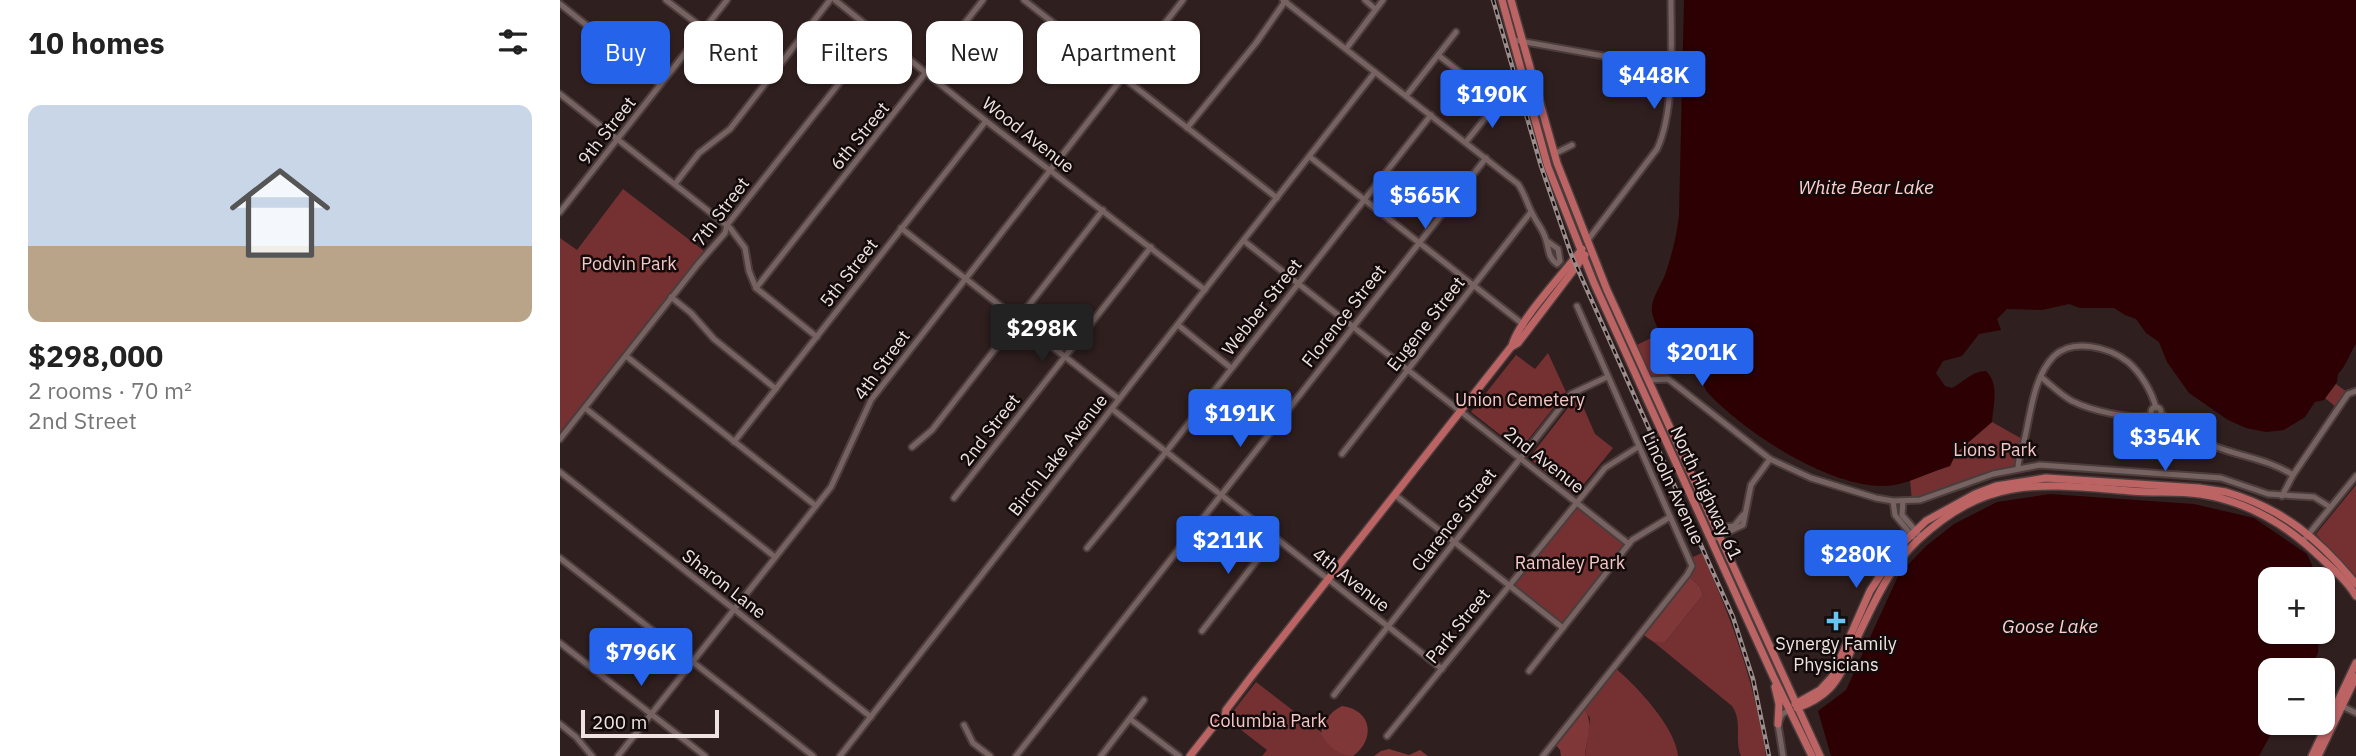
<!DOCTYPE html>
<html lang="en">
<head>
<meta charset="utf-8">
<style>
	body { margin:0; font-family:"IBM Plex Sans",sans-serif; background:#f6f6f6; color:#222; height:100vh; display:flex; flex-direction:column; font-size:26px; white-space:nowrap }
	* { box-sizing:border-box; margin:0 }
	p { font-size:23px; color:#767676 }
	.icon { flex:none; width:38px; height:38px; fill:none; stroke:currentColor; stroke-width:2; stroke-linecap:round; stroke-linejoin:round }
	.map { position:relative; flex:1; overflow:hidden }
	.side { display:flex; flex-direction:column; background:#fff; width:560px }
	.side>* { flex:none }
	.guide { position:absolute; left:21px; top:21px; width:665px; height:63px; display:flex; gap:14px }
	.buttons { position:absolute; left:1698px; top:567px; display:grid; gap:14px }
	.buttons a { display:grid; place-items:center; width:77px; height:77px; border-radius:14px; background:#fff; box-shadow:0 2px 5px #0004; font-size:35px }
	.scale { position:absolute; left:21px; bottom:18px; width:138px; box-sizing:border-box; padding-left:7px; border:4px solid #efe3e2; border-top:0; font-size:19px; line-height:24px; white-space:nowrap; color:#efe3e2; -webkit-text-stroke:5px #130b0b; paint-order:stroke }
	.price { position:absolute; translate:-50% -60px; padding:0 16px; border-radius:7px; background:#2563eb; color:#fff; font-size:23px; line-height:46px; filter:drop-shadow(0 2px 4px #0008) }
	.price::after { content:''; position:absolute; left:50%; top:42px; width:21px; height:16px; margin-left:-10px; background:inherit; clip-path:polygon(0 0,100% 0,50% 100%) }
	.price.current { background:#222; color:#fff }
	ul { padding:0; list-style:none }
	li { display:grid; align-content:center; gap:14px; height:371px; padding:0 28px }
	li span { display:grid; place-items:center; height:217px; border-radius:14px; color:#555 }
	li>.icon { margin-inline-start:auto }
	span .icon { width:126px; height:126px; fill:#fffc; stroke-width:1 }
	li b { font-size:30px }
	h2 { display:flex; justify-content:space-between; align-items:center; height:84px; padding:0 28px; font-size:30px }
	.chip { padding:0 24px; border-radius:14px; background:#fff; box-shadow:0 2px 5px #0004; font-size:24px; line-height:63px }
	.chip.current { background:#2563eb; color:#fff }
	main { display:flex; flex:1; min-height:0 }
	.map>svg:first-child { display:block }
	.green { fill:#753132 }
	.forest { fill:#7f3738 }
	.water { fill:#2d0003 }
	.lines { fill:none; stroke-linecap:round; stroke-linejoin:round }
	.minor-casing { stroke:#4c3d3d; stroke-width:9 }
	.major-casing { stroke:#4c3d3d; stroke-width:10 }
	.minor { stroke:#766261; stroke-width:5 }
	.major { stroke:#bc6364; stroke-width:7 }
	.rail-casing { stroke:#9b8d8c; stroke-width:4.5 }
	.rail { stroke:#130b0b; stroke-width:2; stroke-dasharray:5; stroke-linecap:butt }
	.poi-dot { fill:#68c4f0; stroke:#130b0b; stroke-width:2.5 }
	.labels { text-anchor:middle; stroke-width:5; stroke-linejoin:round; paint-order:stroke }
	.street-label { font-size:18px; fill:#efe3e2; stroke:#130b0b }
	.park-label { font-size:18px; fill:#f4c7c5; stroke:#130b0b }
	.poi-label { font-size:18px; fill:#efe3e2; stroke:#130b0b }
	.water-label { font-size:19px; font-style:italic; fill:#fdcfcd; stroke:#130b0b }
</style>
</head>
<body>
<main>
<section class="side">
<h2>10 homes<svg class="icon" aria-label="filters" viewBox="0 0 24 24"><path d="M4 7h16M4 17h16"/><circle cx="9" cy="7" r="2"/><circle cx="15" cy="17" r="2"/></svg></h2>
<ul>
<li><span style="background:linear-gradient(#c9d6e8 65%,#b9a48a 0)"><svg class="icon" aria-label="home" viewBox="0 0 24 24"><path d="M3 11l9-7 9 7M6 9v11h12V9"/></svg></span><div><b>$298,000</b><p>2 rooms · 70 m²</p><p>2nd Street</p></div></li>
</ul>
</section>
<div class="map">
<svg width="1796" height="756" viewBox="0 0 1796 756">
	<rect width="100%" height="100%" fill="#301f1f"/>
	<g class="green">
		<path d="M63 189 144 251 0 432V238L17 250Z"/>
		<path d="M1101 333 1117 359 1107 375 1096 378 1090 375 1077 345Z"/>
		<path d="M988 353 1006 392 960 450 911 412 956 355 975 369Z"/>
		<path d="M1776 384 1787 392 1777 408 1765 398Z"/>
		<path d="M1018 395 1035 434 1053 448 1015 495 969 458Z"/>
		<path d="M1432 422 1464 440 1458 468 1352 501 1350 480 1390 466 1396 453Z"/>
		<path d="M1796 485V579L1756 534Z"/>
		<path d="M1015 504 1065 544 1003 624 952 583Z"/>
		<path d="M1142 553C1172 619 1195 684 1206 756H1181C1174 739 1183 722 1172 706L1090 639 1098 643 1105 642 1143 595 1140 587 1130 577 1134 569 1133 557Z"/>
		<path d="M1055 668C1076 685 1116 728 1118 756H1025L1030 718 1023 709Z"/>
		<path d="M696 682 792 756H702L707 750 667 719Z"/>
	</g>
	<g class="forest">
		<path d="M1130 577 1140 587 1143 595 1105 642C1097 645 1090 640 1084 635Z"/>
		<path d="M782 706C812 710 816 739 793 756 779 756 767 745 761 734 762 722 771 711 782 706Z"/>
		<path d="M1023 709C1035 719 1026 741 1025 756H1001L1000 750 995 744Z"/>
		<path d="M829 749 849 755 860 750 868 756H814L821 751Z"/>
	</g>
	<g class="water">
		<path d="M1124 0H1796V344C1789 354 1787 365 1778 374L1777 382 1764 400 1755 402 1745 417 1724 430 1706 432 1686 428 1668 420 1629 393 1607 362 1599 342 1586 333 1576 319 1565 315 1554 308H1520L1509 304 1482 310 1447 309 1437 319 1441 330 1419 334 1402 356 1383 361 1376 373 1385 386 1392 388C1404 382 1412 371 1426 371 1440 385 1433 404 1432 422L1396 453 1390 466C1371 471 1353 482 1334 485 1278 494 1185 433 1148 393 1143 387 1143 380 1138 374 1132 367 1122 365 1117 359 1109 349 1094 325 1092 312 1090 299 1102 285 1106 272 1112 254 1117 235 1119 215Z"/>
		<path d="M1490 494 1634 504 1694 518 1747 554 1758 579H1710V632H1759L1758 653 1750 670H1710V723H1717L1699 756H1271L1258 711 1286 690 1339 574 1366 546 1394 524 1437 502Z"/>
	</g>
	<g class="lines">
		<defs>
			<g id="minor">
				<path d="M106 0 144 29"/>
				<path d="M275 0 426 121 645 290"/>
				<path d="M464 0 717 198"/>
				<path d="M723 0 958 184C965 194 967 204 973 215 977 223 984 231 986 240 989 249 988 258 997 264L1000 261 998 249 987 241"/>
				<path d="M805 0 815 9"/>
				<path d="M0 4 100 84"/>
				<path d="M954 40 1110 68"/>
				<path d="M786 49 823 0"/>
				<path d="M878 55 938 102 906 142"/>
				<path d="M500 59 515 40"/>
				<path d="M0 94 170 228 185 248 189 271 196 288 257 337"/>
				<path d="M846 96 896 32"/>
				<path d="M627 128 696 43 726 0"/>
				<path d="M994 154 1012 145"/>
				<path d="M750 157 964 325"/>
				<path d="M115 184 139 153 170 129 270 0"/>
				<path d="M0 212 167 0"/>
				<path d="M341 228 559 399"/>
				<path d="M684 241 1069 544"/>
				<path d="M1027 241 1097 149C1115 112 1111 42 1111 0"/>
				<path d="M196 288 423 0"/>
				<path d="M111 297 131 313 154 339 216 389"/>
				<path d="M618 325 671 368"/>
				<path d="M66 356 256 506"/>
				<path d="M1481 377C1491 385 1501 395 1512 401 1530 410 1573 421 1592 415"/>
				<path d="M1089 380 1108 379 1112 382 1210 459 1251 478 1316 498 1333 501 1360 500 1433 474 1480 465 1661 478 1708 494 1754 497 1770 507"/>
				<circle cx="1596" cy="412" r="5"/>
				<path d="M25 408 215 557"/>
				<path d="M552 409 882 669"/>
				<path d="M1601 414C1619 425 1635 438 1654 446 1681 457 1708 459 1733 475"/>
				<path d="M0 439 138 264 165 233 167 225 318 34"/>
				<path d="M174 442 426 121"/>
				<path d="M352 447 372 430 543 210"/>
				<path d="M782 454 971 212"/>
				<path d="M1458 468C1458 457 1463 447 1465 437 1471 411 1474 376 1494 356 1513 338 1549 347 1568 362 1581 373 1592 392 1596 408"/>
				<path d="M0 472 311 717"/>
				<path d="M835 495 1003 628"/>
				<path d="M1722 496 1733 475 1788 394 1796 391"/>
				<path d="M394 498 591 247"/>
				<path d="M1333 501 1335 515 1353 537"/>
				<path d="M1343 501 1342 515 1361 537"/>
				<path d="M1154 523 1165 527 1174 526 1183 515"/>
				<path d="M1151 540 1183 525 1191 485 1210 459"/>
				<path d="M1743 541 1796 476"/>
				<path d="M527 548 606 452 871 115"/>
				<path d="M0 558 253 756"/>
				<path d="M642 631 715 537"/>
				<path d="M0 643 145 756"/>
				<path d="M969 671 1072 540 1110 517"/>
				<path d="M774 695 1011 394 1047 377"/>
				<path d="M1780 705 1796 713"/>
				<path d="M570 719 619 756"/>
				<path d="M0 724 16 737 32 756"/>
				<path d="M404 725 413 743 430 756"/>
				<path d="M827 736 1045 468 1078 447"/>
				<path d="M58 756 271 487 311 400 623 0"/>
				<path d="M280 756 815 72"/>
				<path d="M456 756 926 158"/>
				<path d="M541 756 584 700"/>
				<path d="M983 756 1127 575 1132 566 1017 306"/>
				<path d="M1223 756 1218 724 1222 714 1230 710"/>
			</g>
			<g id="major">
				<path d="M942 0 988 167 1034 283 1213 676 1252 756"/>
				<path d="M951 0 997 163 1047 290 1260 756"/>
				<path d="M952 346C958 321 1005 272 1022 249"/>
				<path d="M1215 687 1219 704 1218 724"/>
				<path d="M1235 704 1260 690 1272 677 1310 591 1339 547 1366 521 1415 494 1436 486 1486 478 1639 488 1666 492C1722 508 1759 539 1796 584"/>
				<path d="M1237 708C1248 704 1260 698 1269 689 1280 678 1286 662 1292 648 1311 610 1327 569 1358 540 1429 474 1483 484 1571 491 1594 493 1617 491 1640 494 1686 501 1727 525 1760 557 1773 569 1787 581 1796 596"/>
				<path d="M630 756 656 723C662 721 666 716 666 710L691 677 951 347 958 343 1025 255"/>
				<path d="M1752 756 1796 663"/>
				<path d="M1758 756 1796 677"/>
			</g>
		</defs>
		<use href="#minor" class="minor-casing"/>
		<use href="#major" class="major-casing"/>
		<use href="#minor" class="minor"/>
		<use href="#major" class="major"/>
		<defs>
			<path id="rail" d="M933 0 981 166 1011 254 1173 617 1193 679 1209 756"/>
		</defs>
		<use href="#rail" class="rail-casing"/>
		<use href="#rail" class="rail"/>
	</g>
	<path class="poi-dot" d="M1272.5 610.5h7v7h7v7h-7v7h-7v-7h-7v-7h7z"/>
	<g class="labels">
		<g class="street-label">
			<text transform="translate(47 131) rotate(-52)" y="6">9th Street</text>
			<text transform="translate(468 135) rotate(38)" y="6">Wood Avenue</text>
			<text transform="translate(300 136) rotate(-51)" y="6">6th Street</text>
			<text transform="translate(161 212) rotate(-53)" y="6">7th Street</text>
			<text transform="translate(289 273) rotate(-52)" y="6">5th Street</text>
			<text transform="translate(702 307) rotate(-52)" y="6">Webber Street</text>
			<text transform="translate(784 316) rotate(-52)" y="6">Florence Street</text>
			<text transform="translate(866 324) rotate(-52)" y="6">Eugene Street</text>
			<text transform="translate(322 365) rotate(-54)" y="6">4th Street</text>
			<text transform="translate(430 430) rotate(-52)" y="6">2nd Street</text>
			<text transform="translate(498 455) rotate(-52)" y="6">Birch Lake Avenue</text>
			<text transform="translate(984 460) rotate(38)" y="6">2nd Avenue</text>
			<text transform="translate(1113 488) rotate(65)" y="6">Lincoln Avenue</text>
			<text transform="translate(1146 493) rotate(65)" y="6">North Highway 61</text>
			<text transform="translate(894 520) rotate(-52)" y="6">Clarence Street</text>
			<text transform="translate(791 580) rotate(38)" y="6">4th Avenue</text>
			<text transform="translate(164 584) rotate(38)" y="6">Sharon Lane</text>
			<text transform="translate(898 626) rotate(-51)" y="6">Park Street</text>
		</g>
		<g class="park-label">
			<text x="69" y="270">Podvin Park</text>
			<text x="960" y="406">Union Cemetery</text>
			<text x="1435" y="456">Lions Park</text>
			<text x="1010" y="569">Ramaley Park</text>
			<text x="708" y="727">Columbia Park</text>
		</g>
		<g class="poi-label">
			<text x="1276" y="650">Synergy Family<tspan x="1276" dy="21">Physicians</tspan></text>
		</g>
		<g class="water-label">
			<text x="1306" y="194">White Bear Lake</text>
			<text x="1490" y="633">Goose Lake</text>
		</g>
	</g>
</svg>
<div class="buttons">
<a>+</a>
<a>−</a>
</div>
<div class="scale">200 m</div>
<b class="price" style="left:1094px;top:111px">$448K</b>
<b class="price" style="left:932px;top:130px">$190K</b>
<b class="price" style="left:865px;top:231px">$565K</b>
<b class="price current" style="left:482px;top:364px">$298K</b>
<b class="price" style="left:1142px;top:388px">$201K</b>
<b class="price" style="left:680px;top:449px">$191K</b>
<b class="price" style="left:1605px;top:473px">$354K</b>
<b class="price" style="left:668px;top:576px">$211K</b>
<b class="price" style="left:1296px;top:590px">$280K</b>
<b class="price" style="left:81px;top:688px">$796K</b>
<div class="guide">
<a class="chip current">Buy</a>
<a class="chip">Rent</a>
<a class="chip">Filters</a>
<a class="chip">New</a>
<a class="chip">Apartment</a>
</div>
</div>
</main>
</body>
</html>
